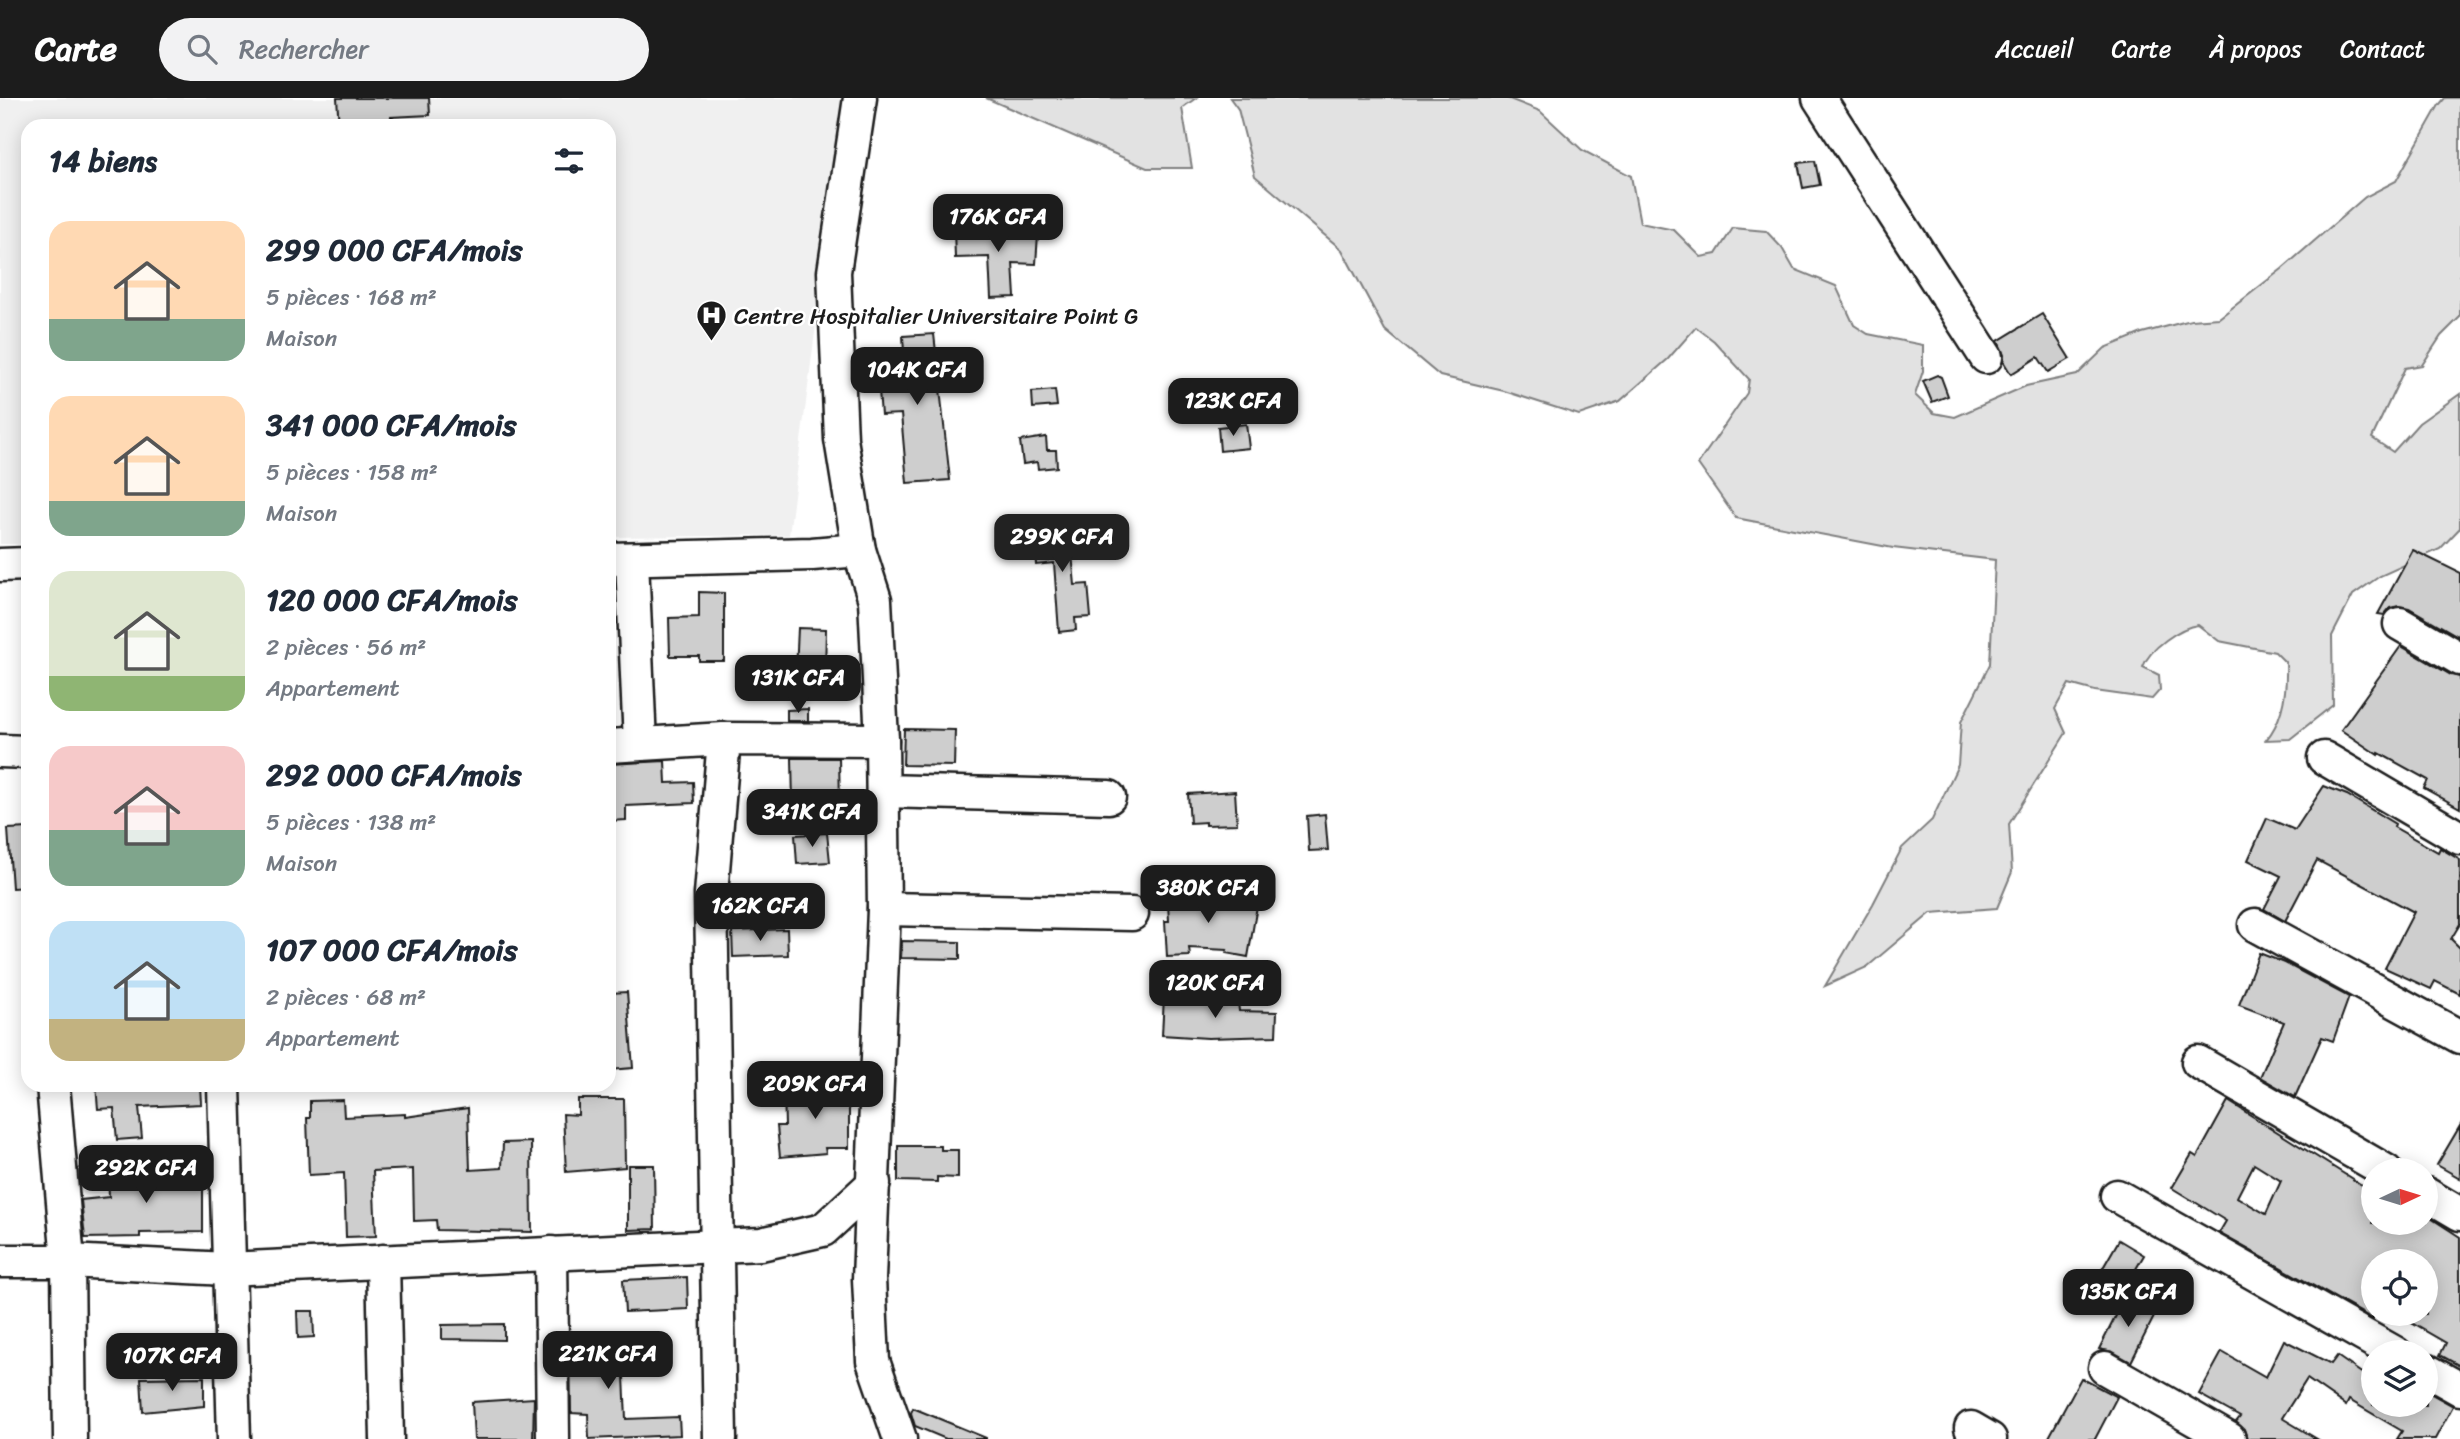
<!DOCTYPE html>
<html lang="fr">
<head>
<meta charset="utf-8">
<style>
	body { margin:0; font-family:Sriracha,sans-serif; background:#f2f2f3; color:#1f2937; height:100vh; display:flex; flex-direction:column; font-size:26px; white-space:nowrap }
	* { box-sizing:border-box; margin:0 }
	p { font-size:23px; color:#747a83 }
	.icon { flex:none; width:38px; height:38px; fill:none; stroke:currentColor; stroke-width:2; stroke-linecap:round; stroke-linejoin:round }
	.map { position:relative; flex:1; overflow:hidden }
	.panel { position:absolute; left:21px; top:21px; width:595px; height:973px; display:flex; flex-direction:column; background:#fff; border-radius:21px; box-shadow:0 4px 18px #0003 }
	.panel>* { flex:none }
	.needle { width:46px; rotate:86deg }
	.tools { position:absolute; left:2361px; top:1060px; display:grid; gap:14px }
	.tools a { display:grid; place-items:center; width:77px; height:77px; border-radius:50%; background:#fff; box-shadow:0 4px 18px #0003; font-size:35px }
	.price { position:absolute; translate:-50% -60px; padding:0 16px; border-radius:14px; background:#1c1c1c; color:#fff; font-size:23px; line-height:46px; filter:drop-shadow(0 2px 4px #0008) }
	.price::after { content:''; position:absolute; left:50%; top:42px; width:21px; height:16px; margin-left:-10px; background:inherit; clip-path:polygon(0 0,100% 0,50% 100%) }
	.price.on { background:#222; color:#fff }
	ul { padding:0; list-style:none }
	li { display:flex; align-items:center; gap:21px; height:175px; padding:0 28px }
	li span { display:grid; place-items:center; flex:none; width:196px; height:140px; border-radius:21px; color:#555 }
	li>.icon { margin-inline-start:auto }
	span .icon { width:84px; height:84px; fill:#fffc; stroke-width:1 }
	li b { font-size:30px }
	h2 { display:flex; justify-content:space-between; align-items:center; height:84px; padding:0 28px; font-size:30px }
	header { display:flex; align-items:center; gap:42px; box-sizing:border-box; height:98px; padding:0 35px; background:#1c1c1c; color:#fff }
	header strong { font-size:33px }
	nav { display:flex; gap:38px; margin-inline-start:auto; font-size:24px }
	.search { width:490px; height:63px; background:#f2f2f3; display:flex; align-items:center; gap:18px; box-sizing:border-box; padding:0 24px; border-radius:38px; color:#747a83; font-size:26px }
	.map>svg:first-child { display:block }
	.built { fill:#f0f0f0 }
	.green { fill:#e2e2e2; stroke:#7f7f7f; stroke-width:2 }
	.building { fill:#cecece; stroke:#1c1c1c; stroke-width:2; fill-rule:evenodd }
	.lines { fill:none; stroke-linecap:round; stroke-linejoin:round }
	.minor-casing { stroke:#1c1c1c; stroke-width:37 }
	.minor { stroke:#fff; stroke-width:32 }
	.labels { text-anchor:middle; stroke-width:5; stroke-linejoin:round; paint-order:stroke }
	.poi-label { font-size:23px; fill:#1c1c1c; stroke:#fff; text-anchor:start }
</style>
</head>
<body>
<header>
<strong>Carte</strong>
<div class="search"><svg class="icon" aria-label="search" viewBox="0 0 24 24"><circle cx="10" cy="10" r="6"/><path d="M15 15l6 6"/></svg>Rechercher</div>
<nav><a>Accueil</a><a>Carte</a><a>À propos</a><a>Contact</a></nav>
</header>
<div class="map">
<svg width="2460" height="1341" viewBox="0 0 2460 1341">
	<rect width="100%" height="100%" fill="#fff"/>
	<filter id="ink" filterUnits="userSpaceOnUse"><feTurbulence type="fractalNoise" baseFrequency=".0143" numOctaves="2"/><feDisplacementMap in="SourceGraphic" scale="14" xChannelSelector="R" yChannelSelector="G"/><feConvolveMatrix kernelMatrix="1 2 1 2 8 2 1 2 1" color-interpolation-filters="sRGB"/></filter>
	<g filter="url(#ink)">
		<path class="built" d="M0 0H845L789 437 609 439V28H28V446H0Z"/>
		<g class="green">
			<path d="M986 0H1196L1182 10 1192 70H1147Z"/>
			<path d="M1230 0H1507L1540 13 1582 52 1631 78 1640 125 1674 132 1701 159 1716 156 1733 130 1766 133 1782 150 1794 171 1836 188 1854 227 1868 236 1923 247V273L1915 297 1934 315 1955 319 2026 288 2077 277 2105 250 2142 235 2191 222 2219 220 2282 171 2365 99 2396 83 2439 7 2445 0H2460V219L2441 238 2422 267 2405 270 2372 340 2393 354 2419 325 2460 296V430L2440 451 2380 478 2353 497 2332 538 2333 607 2290 641 2266 642C2283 622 2287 591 2286 565L2275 554 2219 543 2198 527C2180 529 2149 551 2143 569L2159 577 2160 592 2152 601 2095 593 2069 586 2055 611 2066 635 2009 726 2012 774 1997 810 1931 815 1867 869 1825 888 1873 806 1902 750 1932 722 1958 667 1961 624 1990 566 1995 462 1893 450 1736 420 1698 366 1747 295 1749 281 1714 243 1696 229 1668 261 1620 303 1579 317 1504 293 1440 278 1385 232 1342 152 1255 78 1238 11Z"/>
		</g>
		<g class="building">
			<path d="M337 0H429L430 17 391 19 392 27 339 28Z"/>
			<path d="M1815 63 1820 87 1803 90 1798 65Z"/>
			<path d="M954 131 1027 132V135L1038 136 1036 166 1013 165 1015 199 991 200 989 159 955 160Z"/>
			<path d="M2042 216 2070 261 2048 274 2038 259 2011 276 2003 263 2004 257 1998 243Z"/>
			<path d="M934 236 950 382 907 385 901 316 881 317 878 280H884L882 255 904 254 903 238Z"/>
			<path d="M1937 277 1941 279 1948 298 1932 304 1923 283Z"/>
			<path d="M1055 292 1057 308 1033 310 1032 294Z"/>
			<path d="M1246 326 1249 350 1220 353 1218 329Z"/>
			<path d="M1046 339 1047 352H1056L1057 369 1038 371 1037 364 1023 366 1020 343Z"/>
			<path d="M1033 421H1052V436L1070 435 1075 487 1088 486 1091 519 1075 520 1076 532 1059 534 1054 465 1036 467Z"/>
			<path d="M2413 452 2460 475V535L2458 538 2409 510 2399 508 2390 510 2384 517 2378 516Z"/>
			<path d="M699 494 724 495V563H699V558H670L669 520 699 519Z"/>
			<path d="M798 530 826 531 825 574 796 573Z"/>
			<path d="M2401 548 2451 577 2460 579V710L2424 690 2428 682 2379 655 2378 657 2341 632Z"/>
			<path d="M808 611V623H787V612Z"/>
			<path d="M904 631 955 632 954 668 903 667Z"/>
			<path d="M792 660H839L840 705H793Z"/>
			<path d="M665 663 666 685 693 684 694 705 626 708V722L609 723V666Z"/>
			<path d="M2324 688 2347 697 2395 726 2394 729 2438 754 2440 750 2460 762V826L2451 841 2460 850V896L2435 883 2431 891 2385 870 2414 814 2317 762 2285 823 2264 811 2281 778 2248 762 2267 720 2295 732Z"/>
			<path d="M1235 693 1237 726 1206 727V724L1190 725 1188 696Z"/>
			<path d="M1325 716 1328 752 1309 753 1307 718Z"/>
			<path d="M28 730V789L12 790 8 731Z"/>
			<path d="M827 735 830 764 797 766 795 737Z"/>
			<path d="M1181 790 1213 793 1212 802 1257 808 1248 859 1226 855 1227 852 1189 850 1190 858 1167 859 1165 823H1169L1168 805 1180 804Z"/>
			<path d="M787 831 788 857 733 859 732 833Z"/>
			<path d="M902 843 960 844V861L901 860Z"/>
			<path d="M2259 855 2285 865 2349 899 2333 943 2322 939 2295 999 2260 979 2284 924 2239 907Z"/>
			<path d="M627 894 633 970 609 972V895Z"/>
			<path d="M1164 899 1238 904 1239 913 1277 914 1276 938 1208 940 1162 937Z"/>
			<path d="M96 987H200L201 1006 139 1009 142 1040 117 1042 114 1010 98 1011Z"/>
			<path d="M826 990H849V1050H825L826 1055 780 1059 777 1028H785L784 992Z"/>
			<path d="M578 1001H624L625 1069 566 1074 563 1016 578 1017Z"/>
			<path d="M343 1002 344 1019 405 1016V1019L468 1010 470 1072 502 1070 503 1045 531 1044 532 1134 437 1132 436 1122 414 1123 413 1071 373 1073 376 1138 346 1139 344 1075 309 1077 307 1020H310V1003Z"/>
			<path d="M2228 1003 2373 1094V1125H2426V1117L2460 1139V1268L2440 1257 2446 1245 2396 1216H2426V1164H2373V1221L2219 1135 2226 1123 2172 1090 2192 1056 2197 1059ZM2254 1066 2281 1083 2266 1116 2237 1099Z"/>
			<path d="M2460 1028V1080L2437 1067Z"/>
			<path d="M898 1048H941V1052H958V1080L937 1079V1084L898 1083Z"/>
			<path d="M628 1067H654L655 1131 628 1132Z"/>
			<path d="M137 1073 203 1075V1134L140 1135V1139L85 1140 81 1102 109 1099 108 1075Z"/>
			<path d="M2119 1142 2144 1157 2125 1190 2100 1175Z"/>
			<path d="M687 1179 688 1211 625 1214 623 1182Z"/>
			<path d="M2126 1198 2156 1215 2131 1264 2113 1254 2099 1251Z"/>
			<path d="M297 1213H313L314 1239 298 1240Z"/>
			<path d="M504 1226V1242L442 1241V1227Z"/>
			<path d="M622 1236 626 1321 679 1319 680 1337 589 1341 588 1316 571 1315 570 1238Z"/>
			<path d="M2284 1242 2331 1266 2337 1258 2373 1283V1307H2426V1293L2453 1308 2435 1341H2397L2402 1333 2349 1302 2346 1308 2307 1281 2282 1320 2317 1341H2247L2244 1331 2236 1324 2240 1319 2199 1296 2222 1254 2266 1279Z"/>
			<path d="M204 1279V1308L143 1314 141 1280Z"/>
			<path d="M2081 1280 2117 1299 2095 1341H2048Z"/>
			<path d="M534 1300 533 1341H474L472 1304Z"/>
			<path d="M913 1310 986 1340V1341H946L915 1328 911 1315Z"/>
		</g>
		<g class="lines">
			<defs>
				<g id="minor">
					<path d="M860 0 834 174 841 341 859 452 875 502 882 642 884 811 869 1181 873 1263 900 1341"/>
					<path d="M1819 0 1986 259"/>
					<path d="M609 461 812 456 859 452"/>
					<path d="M632 462 640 646"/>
					<path d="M0 467 28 466"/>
					<path d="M2400 526 2460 561"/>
					<path d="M609 648 724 641 882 642"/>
					<path d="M0 653 28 654"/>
					<path d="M2324 660 2460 740"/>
					<path d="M883 693 1109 699"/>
					<path d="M884 811 1132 816"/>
					<path d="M2255 827 2460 939"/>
					<path d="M2198 964 2386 1073"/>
					<path d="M53 987 68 1163 227 1171 761 1146 823 1132 874 1085"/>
					<path d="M224 987 234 1341"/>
					<path d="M2426 1096 2460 1116"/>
					<path d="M2117 1098 2395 1255"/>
					<path d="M551 1155 553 1341"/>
					<path d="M0 1163H68L70 1341"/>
					<path d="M383 1163 387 1341"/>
					<path d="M2105 1270 2229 1341"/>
					<path d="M2426 1272 2460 1291"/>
					<path d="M1971 1330 1990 1341"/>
					<path d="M720 1341 711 796 724 641"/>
				</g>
			</defs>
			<use href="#minor" class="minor-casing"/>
			<use href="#minor" class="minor"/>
		</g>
	</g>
	<defs>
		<symbol id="hospital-pin" viewBox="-11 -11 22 30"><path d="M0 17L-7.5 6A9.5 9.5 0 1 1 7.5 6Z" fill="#1c1c1c" stroke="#fff"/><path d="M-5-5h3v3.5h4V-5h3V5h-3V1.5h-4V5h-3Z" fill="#fff"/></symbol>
	</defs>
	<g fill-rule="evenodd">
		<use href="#hospital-pin" x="694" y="200" width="35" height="47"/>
	</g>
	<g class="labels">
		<g class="poi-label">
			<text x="734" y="226">Centre Hospitalier Universitaire Point G</text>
		</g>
	</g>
</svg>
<div class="tools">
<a><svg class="needle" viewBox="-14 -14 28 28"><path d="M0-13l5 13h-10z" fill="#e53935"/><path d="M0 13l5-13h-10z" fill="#747a83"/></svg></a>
<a><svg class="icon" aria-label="locate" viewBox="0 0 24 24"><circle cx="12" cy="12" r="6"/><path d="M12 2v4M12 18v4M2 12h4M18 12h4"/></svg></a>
<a><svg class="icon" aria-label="layers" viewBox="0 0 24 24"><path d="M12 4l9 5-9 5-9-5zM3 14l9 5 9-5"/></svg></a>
</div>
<b class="price" style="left:998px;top:156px">176K CFA</b>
<b class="price" style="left:917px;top:309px">104K CFA</b>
<b class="price" style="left:1233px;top:340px">123K CFA</b>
<b class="price on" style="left:1062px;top:476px">299K CFA</b>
<b class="price" style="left:798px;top:617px">131K CFA</b>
<b class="price" style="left:812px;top:751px">341K CFA</b>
<b class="price" style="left:1208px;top:827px">380K CFA</b>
<b class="price" style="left:760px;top:845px">162K CFA</b>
<b class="price" style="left:1215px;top:922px">120K CFA</b>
<b class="price" style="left:815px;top:1023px">209K CFA</b>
<b class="price" style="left:146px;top:1107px">292K CFA</b>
<b class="price" style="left:2128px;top:1231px">135K CFA</b>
<b class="price" style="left:608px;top:1293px">221K CFA</b>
<b class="price" style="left:172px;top:1295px">107K CFA</b>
<section class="panel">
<h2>14 biens<svg class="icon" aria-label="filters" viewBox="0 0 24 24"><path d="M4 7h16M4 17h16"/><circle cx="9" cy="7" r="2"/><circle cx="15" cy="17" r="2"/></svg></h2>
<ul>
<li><span style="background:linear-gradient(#ffd9b3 70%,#7fa58c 0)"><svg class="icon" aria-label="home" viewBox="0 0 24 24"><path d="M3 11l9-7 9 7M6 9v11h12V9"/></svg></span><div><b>299 000 CFA/mois</b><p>5 pièces · 168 m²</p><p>Maison</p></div></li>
<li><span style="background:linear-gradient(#ffd9b3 75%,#7fa58c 0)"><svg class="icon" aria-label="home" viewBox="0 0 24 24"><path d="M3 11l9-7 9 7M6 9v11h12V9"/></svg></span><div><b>341 000 CFA/mois</b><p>5 pièces · 158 m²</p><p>Maison</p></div></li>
<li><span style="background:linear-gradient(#dfe7d0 75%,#8fb573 0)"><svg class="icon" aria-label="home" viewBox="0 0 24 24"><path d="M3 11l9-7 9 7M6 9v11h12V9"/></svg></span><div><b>120 000 CFA/mois</b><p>2 pièces · 56 m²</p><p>Appartement</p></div></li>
<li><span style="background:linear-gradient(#f6c9c9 60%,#7fa58c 0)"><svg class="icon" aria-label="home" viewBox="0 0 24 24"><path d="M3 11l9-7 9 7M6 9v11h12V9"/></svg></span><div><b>292 000 CFA/mois</b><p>5 pièces · 138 m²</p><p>Maison</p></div></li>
<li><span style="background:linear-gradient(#bfe0f5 70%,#c2b280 0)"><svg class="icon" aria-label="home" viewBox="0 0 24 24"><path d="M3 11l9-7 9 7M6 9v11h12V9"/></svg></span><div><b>107 000 CFA/mois</b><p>2 pièces · 68 m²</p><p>Appartement</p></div></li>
</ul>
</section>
</div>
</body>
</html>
